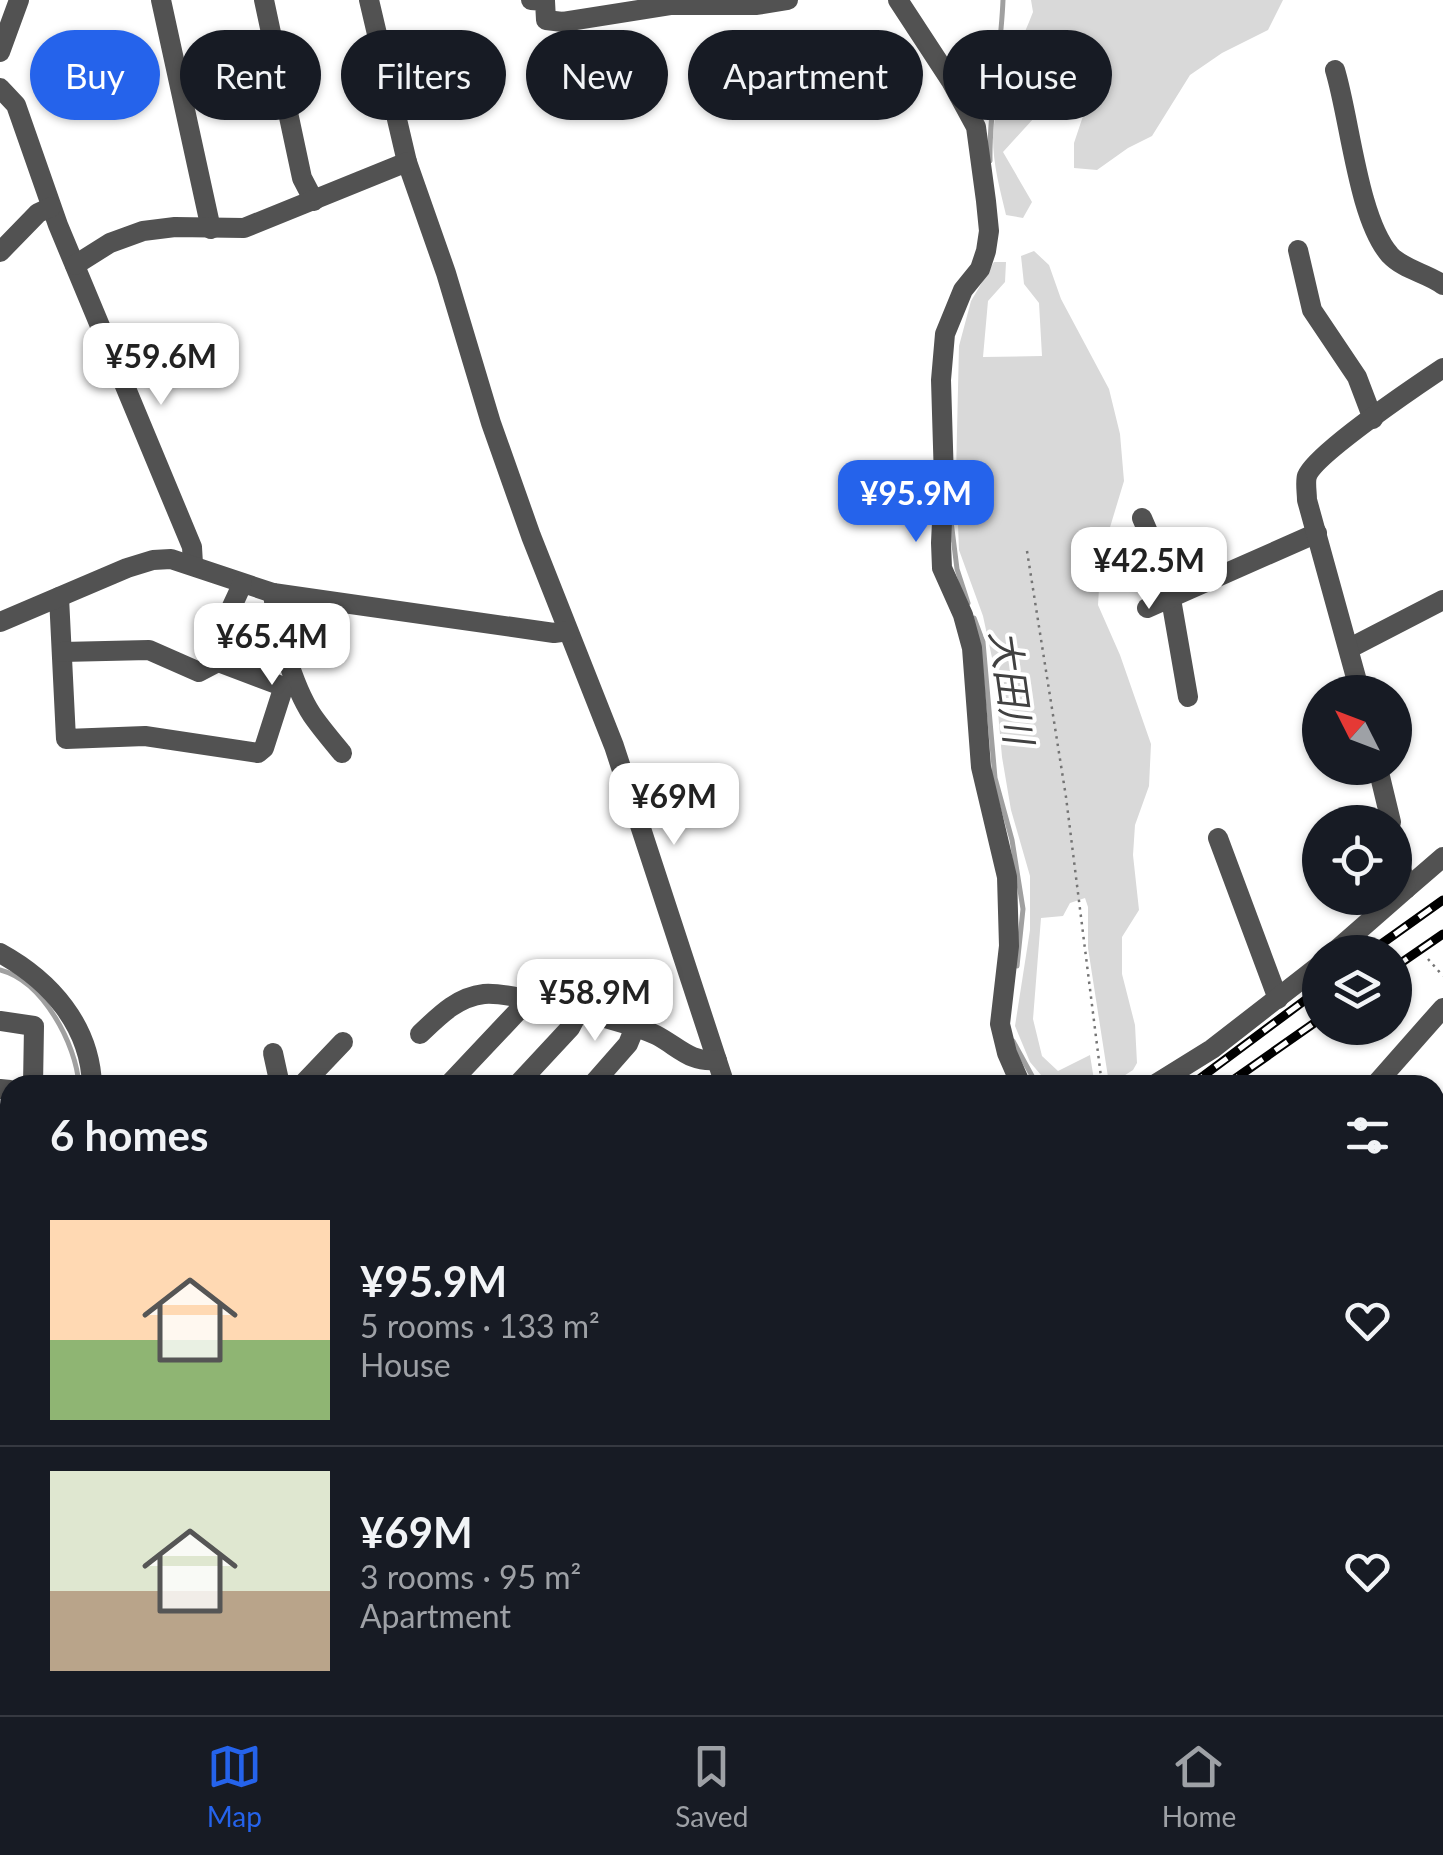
<!DOCTYPE html>
<html lang="en">
<head>
<meta charset="utf-8">
<style>
	body { margin:0; font-family:Lato,"Noto Sans JP",sans-serif; background:#242831; color:#f1f3f6; height:100vh; display:flex; flex-direction:column; font-size:38px; white-space:nowrap }
	* { box-sizing:border-box; margin:0 }
	p { font-size:32px; color:#9ea1a6 }
	.icon { flex:none; width:55px; height:55px; fill:none; stroke:currentColor; stroke-width:2; stroke-linecap:round; stroke-linejoin:round }
	.map { position:relative; flex:1; overflow:hidden }
	.drawer { position:absolute; left:0px; top:1075px; width:1445px; height:640px; display:flex; flex-direction:column; background:#171b24; border-radius:30px 30px 0 0; box-shadow:0 2px 8px #0004 }
	.drawer>* { flex:none }
	.top-card { position:absolute; left:30px; top:30px; width:1385px; height:90px; display:flex; gap:20px }
	.needle { width:65px; rotate:312deg }
	.fabs { position:absolute; left:1302px; top:675px; display:grid; gap:20px }
	.fabs a { display:grid; place-items:center; width:110px; height:110px; border-radius:50%; background:#171b24; box-shadow:0 2px 8px #0004; font-size:50px }
	.price { position:absolute; translate:-50% -85px; padding:0 22px; border-radius:20px; background:#fff; color:#222; font-size:32px; line-height:65px; filter:drop-shadow(0 2px 5px #0008) }
	.price::after { content:''; position:absolute; left:50%; top:60px; width:30px; height:22px; margin-left:-15px; background:inherit; clip-path:polygon(0 0,100% 0,50% 100%) }
	.price.on { background:#2563eb; color:#fff }
	ul { padding:0; list-style:none }
	li { display:flex; align-items:center; gap:30px; height:250px; padding:0 50px }
	li+li { border-top:2px solid #363941 }
	li span { display:grid; place-items:center; flex:none; width:280px; height:200px; border-radius:0px; color:#555 }
	li>.icon { margin-inline-start:auto }
	span .icon { width:120px; height:120px; fill:#fffc; stroke-width:1 }
	li b { font-size:42px }
	h2 { display:flex; justify-content:space-between; align-items:center; height:120px; padding:0 50px; font-size:42px }
	.tag { padding:0 35px; border-radius:45px; background:#171b24; box-shadow:0 2px 8px #0004; font-size:35px; line-height:90px }
	.tag.on { background:#2563eb; color:#fff }
	.dock { display:flex; justify-content:space-around; align-items:center; height:140px; border-top:2px solid #363941; background:#171b24; font-size:28px; color:#9ea1a6 }
	.dock a { display:grid; justify-items:center; gap:5px }
	.dock .on { color:#2563eb }
	.map>svg:first-child { display:block }
	.green { fill:#d9d9d9 }
	.water { fill:#a0a0a0 }
	.lines { fill:none; stroke-linecap:round; stroke-linejoin:round }
	.stream { stroke:#a0a0a0; stroke-width:5 }
	.highway-casing { stroke:#dbdbdb; stroke-width:34 }
	.path { stroke:#747474; stroke-width:2.5; stroke-dasharray:2.5 5; stroke-linecap:butt }
	.minor { stroke:#525252; stroke-width:20 }
	.highway { stroke:#000; stroke-width:30 }
	.rail-casing { stroke:#000; stroke-width:9 }
	.rail { stroke:#fff; stroke-width:5; stroke-dasharray:15; stroke-linecap:butt }
	.labels { text-anchor:middle; stroke-width:8; stroke-linejoin:round; paint-order:stroke }
	.water-label { font-size:38px; font-style:italic; fill:#414141; stroke:#fff }
</style>
</head>
<body>
<div class="map">
<svg width="1443" height="1715" viewBox="0 0 1443 1715">
	<rect width="100%" height="100%" fill="#fff"/>
	<g class="green">
		<path d="M1031 0H1283L1268 30 1222 53 1190 75 1152 136 1128 148 1097 170 1074 168V143L1083 116 1055 95 1003 152 1032 202 1023 218 1006 215C1000 190 993 164 993 138 994 95 1018 51 1033 12Z"/>
		<path d="M1034 251 1049 265 1061 299 1109 389 1120 434 1124 481 1101 557 1098 605 1120 655 1151 744 1149 786 1135 825 1133 855 1139 910 1122 937V974L1135 1025 1137 1063 1133 1070 1119 1079 1108 1077 1088 948V907L1085 898 1070 903 1063 916 1041 918 1033 1019 1042 1056 1058 1071 1090 1055 1094 1080 1046 1081 1030 1062 1015 1026 1030 930V876L1011 810 1002 757 994 667 983 616 959 550 956 474 959 346 971 301 994 262H1006L1005 282 988 301 983 357 1042 356 1039 303 1024 284 1021 256Z"/>
	</g>
	<path class="water" d="M1435 1578 1443 1586V1715H1245L1237 1705H1435Z"/>
	<g class="lines">
		<g class="stream">
			<path d="M990 161C989 107 1001 54 1003 0"/>
			<path d="M951 521 957 569 968 603"/>
			<path d="M974 618 983 642 995 778 1012 840 1023 909 1017 966"/>
			<path d="M0 970C43 981 76 1044 79 1085"/>
			<path d="M1013 1041 1037 1085"/>
		</g>
		<defs>
			<g id="highway">
				<path d="M1435 1233 1443 1224"/>
				<path d="M1435 1279 1443 1271"/>
				<path d="M992 1715 1001 1705"/>
				<path d="M1029 1715 1038 1705"/>
			</g>
		</defs>
		<use href="#highway" class="highway-casing"/>
		<g class="path">
			<path d="M1027 551 1066 797 1102 1085"/>
			<path d="M1428 959 1443 976"/>
		</g>
		<g class="minor">
			<path d="M161 0 211 229"/>
			<path d="M264 0 302 178 314 201"/>
			<path d="M369 0 407 162 446 273 491 423 531 536 614 746 725 1085"/>
			<path d="M531 0 545 1 546 20 563 22 670 5H757L788 0"/>
			<path d="M898 0 951 81 976 127 986 201 989 231 986 251 980 269 963 290 945 334 941 380 944 480 941 543 942 568 963 615 972 648 981 767 1007 877 1009 946 1000 1024 1007 1053 1021 1085"/>
			<path d="M0 52 19 0"/>
			<path d="M1335 70C1350 119 1358 219 1390 255 1404 270 1427 273 1443 285"/>
			<path d="M0 88 16 105 58 225 192 547 193 564"/>
			<path d="M1298 250 1312 310 1357 377 1373 419"/>
			<path d="M0 252 38 213 51 207"/>
			<path d="M75 265 110 243 143 231 175 227 244 228 407 162"/>
			<path d="M1142 518 1167 576 1188 697"/>
			<path d="M273 593C276 628 293 686 312 715 321 728 332 741 342 753"/>
			<path d="M59 597 66 739 145 736 258 753 264 748 282 692 279 685 218 662"/>
			<path d="M1147 608 1317 533"/>
			<path d="M0 622 127 568 153 560 171 559 273 593 554 633 568 631"/>
			<path d="M1350 648 1443 600"/>
			<path d="M62 652 149 650 199 672 218 662C212 640 234 605 242 584"/>
			<path d="M1360 692 1307 500C1307 493 1305 482 1307 476 1315 454 1419 384 1443 368"/>
			<path d="M1378 768 1391 822"/>
			<path d="M1218 838 1278 999"/>
			<path d="M1406 889 1443 857"/>
			<path d="M1334 952 1406 889 1395 841"/>
			<path d="M0 953C51 981 90 1026 92 1085"/>
			<path d="M0 1021 34 1026 33 1085"/>
			<path d="M420 1034C439 1016 457 997 484 994 510 991 630 1023 656 1035 679 1047 690 1063 717 1060"/>
			<path d="M273 1053 280 1085"/>
			<path d="M451 1082 518 1011 523 999"/>
			<path d="M302 1085 343 1042"/>
			<path d="M517 1085 570 1028 578 1013"/>
			<path d="M592 1085 628 1044 635 1027"/>
			<path d="M1154 1085 1212 1049 1320 965"/>
			<path d="M1375 1085 1443 1008"/>
			<path d="M0 1089 10 1090"/>
			<path d="M1435 1187 1443 1181"/>
			<path d="M0 1389 10 1385"/>
			<path d="M1435 1512 1443 1521"/>
			<path d="M0 1522 4 1521 10 1534"/>
			<path d="M0 1624 10 1621"/>
			<path d="M211 1705 215 1715"/>
			<path d="M130 1715 153 1705"/>
			<path d="M744 1715 757 1705"/>
			<path d="M1100 1715 1114 1705"/>
		</g>
		<use href="#highway" class="highway"/>
		<defs>
			<g id="rail">
				<path d="M1370 952 1443 900"/>
				<path d="M1395 967 1443 934"/>
				<path d="M1191 1085 1320 989"/>
				<path d="M1226 1085 1320 1019"/>
				<path d="M44 1715 68 1705"/>
			</g>
		</defs>
		<use href="#rail" class="rail-casing"/>
		<use href="#rail" class="rail"/>
	</g>
	<g class="labels">
		<g class="water-label">
			<text transform="translate(1011 687) rotate(82)" y="13">大田川</text>
		</g>
	</g>
</svg>
<div class="fabs">
<a><svg class="needle" viewBox="-14 -14 28 28"><path d="M0-13l5 13h-10z" fill="#e53935"/><path d="M0 13l5-13h-10z" fill="#9ea1a6"/></svg></a>
<a><svg class="icon" aria-label="locate" viewBox="0 0 24 24"><circle cx="12" cy="12" r="6"/><path d="M12 2v4M12 18v4M2 12h4M18 12h4"/></svg></a>
<a><svg class="icon" aria-label="layers" viewBox="0 0 24 24"><path d="M12 4l9 5-9 5-9-5zM3 14l9 5 9-5"/></svg></a>
</div>
<b class="price" style="left:161px;top:408px">¥59.6M</b>
<b class="price on" style="left:916px;top:545px">¥95.9M</b>
<b class="price" style="left:1149px;top:612px">¥42.5M</b>
<b class="price" style="left:272px;top:688px">¥65.4M</b>
<b class="price" style="left:674px;top:848px">¥69M</b>
<b class="price" style="left:595px;top:1044px">¥58.9M</b>
<div class="top-card">
<a class="tag on">Buy</a>
<a class="tag">Rent</a>
<a class="tag">Filters</a>
<a class="tag">New</a>
<a class="tag">Apartment</a>
<a class="tag">House</a>
</div>
<section class="drawer">
<h2>6 homes<svg class="icon" aria-label="filters" viewBox="0 0 24 24"><path d="M4 7h16M4 17h16"/><circle cx="9" cy="7" r="2"/><circle cx="15" cy="17" r="2"/></svg></h2>
<ul>
<li><span style="background:linear-gradient(#ffd9b3 60%,#8fb573 0)"><svg class="icon" aria-label="home" viewBox="0 0 24 24"><path d="M3 11l9-7 9 7M6 9v11h12V9"/></svg></span><div><b>¥95.9M</b><p>5 rooms · 133 m²</p><p>House</p></div><svg class="icon" aria-label="heart" viewBox="0 0 24 24"><path d="M12 20l-8-8c-3-5 5-10 8-4 3-6 11-1 8 4z"/></svg></li>
<li><span style="background:linear-gradient(#dfe7d0 60%,#b9a48a 0)"><svg class="icon" aria-label="home" viewBox="0 0 24 24"><path d="M3 11l9-7 9 7M6 9v11h12V9"/></svg></span><div><b>¥69M</b><p>3 rooms · 95 m²</p><p>Apartment</p></div><svg class="icon" aria-label="heart" viewBox="0 0 24 24"><path d="M12 20l-8-8c-3-5 5-10 8-4 3-6 11-1 8 4z"/></svg></li>
</ul>
</section>
</div>
<nav class="dock">
<a class="on"><svg class="icon" aria-label="map" viewBox="0 0 24 24"><path d="M3 6l6-2 6 2 6-2v14l-6 2-6-2-6 2zM9 4v14M15 6v14"/></svg>Map</a>
<a><svg class="icon" aria-label="saved" viewBox="0 0 24 24"><path d="M7 4h10v16l-5-4-5 4z"/></svg>Saved</a>
<a><svg class="icon" aria-label="home" viewBox="0 0 24 24"><path d="M3 11l9-7 9 7M6 9v11h12V9"/></svg>Home</a>
</nav>
</body>
</html>
